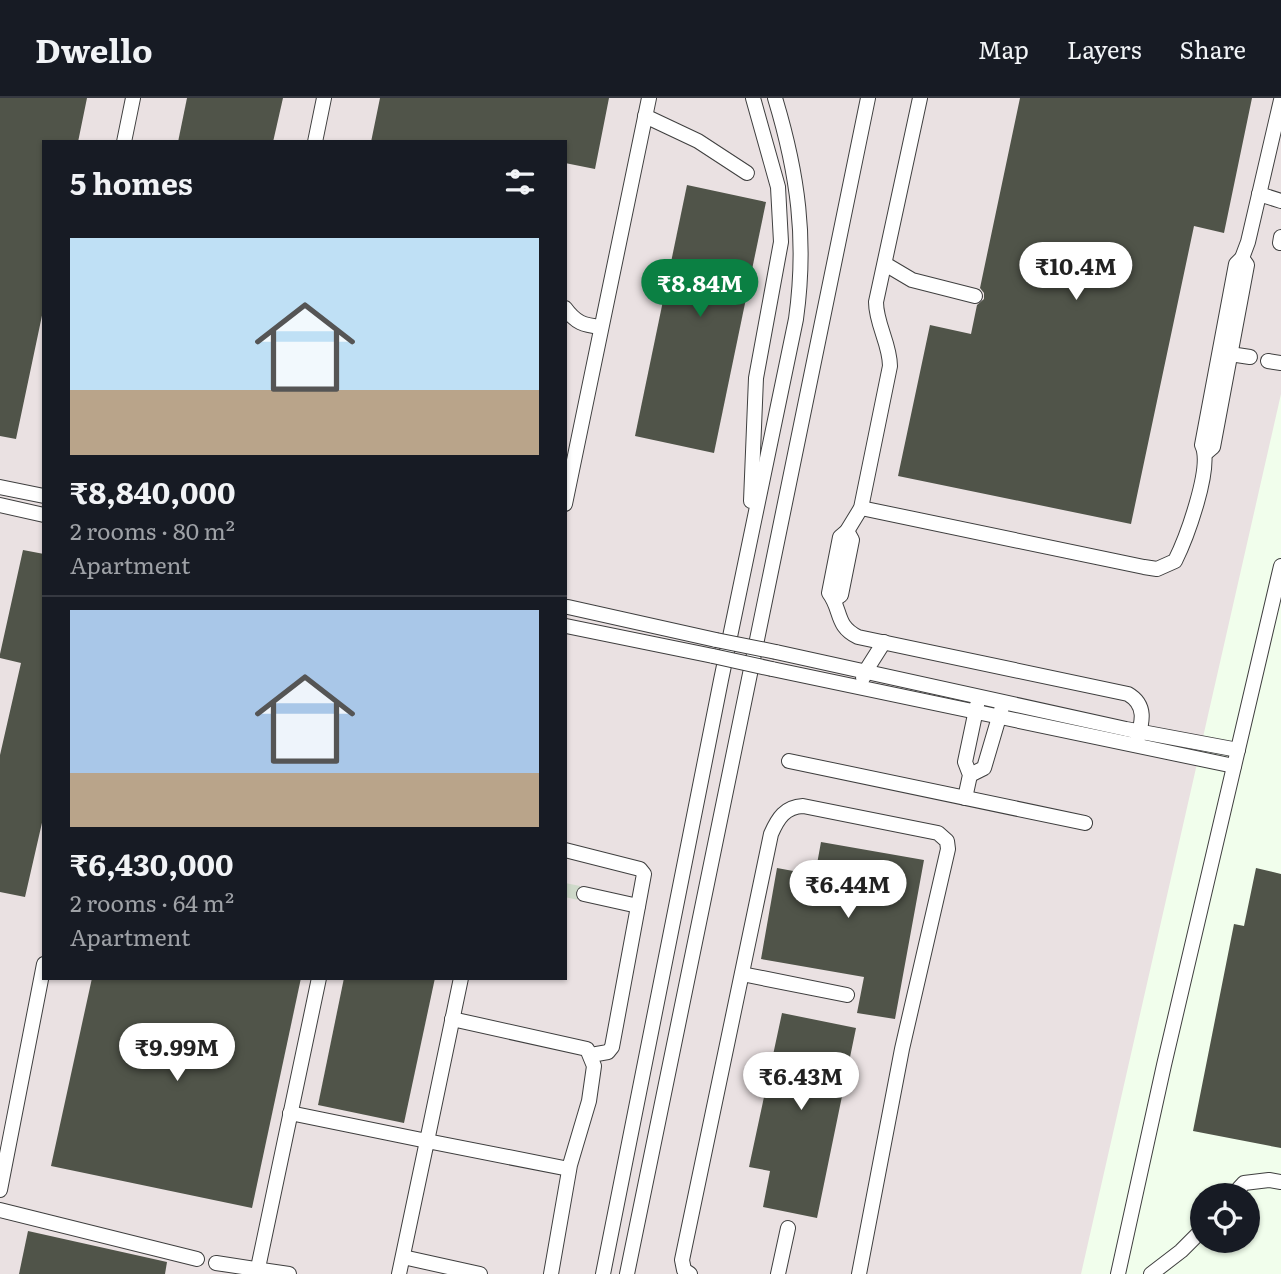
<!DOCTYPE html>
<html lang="en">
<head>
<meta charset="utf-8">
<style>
	body { margin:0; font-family:Literata,serif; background:#20242c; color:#f1f3f6; height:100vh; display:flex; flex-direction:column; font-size:26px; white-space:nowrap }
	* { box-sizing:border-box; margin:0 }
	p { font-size:23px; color:#9ea1a6 }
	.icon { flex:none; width:38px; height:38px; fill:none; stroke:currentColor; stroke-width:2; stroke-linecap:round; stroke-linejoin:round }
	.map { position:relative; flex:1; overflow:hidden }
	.details { position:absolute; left:42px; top:42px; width:525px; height:840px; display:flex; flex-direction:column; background:#171b24; border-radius:0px; box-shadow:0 2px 5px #0004 }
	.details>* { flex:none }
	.tools { position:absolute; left:1190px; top:1085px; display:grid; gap:14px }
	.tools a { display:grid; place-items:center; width:70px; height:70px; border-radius:50%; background:#171b24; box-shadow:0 2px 5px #0004; font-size:35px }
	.price { position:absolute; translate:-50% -60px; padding:0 16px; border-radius:24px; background:#fff; color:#222; font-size:23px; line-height:46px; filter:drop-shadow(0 2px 4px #0008) }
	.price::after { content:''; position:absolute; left:50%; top:42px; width:21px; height:16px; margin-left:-10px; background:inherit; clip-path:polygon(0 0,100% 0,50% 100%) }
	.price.current { background:#0b8043; color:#fff }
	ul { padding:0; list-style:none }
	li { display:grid; align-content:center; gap:14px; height:371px; padding:0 28px }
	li+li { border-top:2px solid #363941 }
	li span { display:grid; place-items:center; height:217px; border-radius:0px; color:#555 }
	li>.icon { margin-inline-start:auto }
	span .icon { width:126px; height:126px; fill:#fffc; stroke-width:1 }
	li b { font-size:30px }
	h2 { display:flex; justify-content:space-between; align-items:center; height:84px; padding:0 28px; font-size:30px }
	header { display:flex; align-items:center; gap:42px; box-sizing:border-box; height:98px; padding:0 35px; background:#171b24; border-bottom:2px solid #363941 }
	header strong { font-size:33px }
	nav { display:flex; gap:38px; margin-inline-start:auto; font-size:24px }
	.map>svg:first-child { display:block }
	.industrial { fill:#eae1e2; fill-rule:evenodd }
	.building { fill:#505449 }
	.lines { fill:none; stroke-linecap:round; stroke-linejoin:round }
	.minor-tunnel { stroke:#cfdaca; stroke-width:14; stroke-dasharray:14 7; stroke-linecap:butt }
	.minor-casing { stroke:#3f3f3f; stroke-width:16 }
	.minor { stroke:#fff; stroke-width:14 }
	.minor-bridge-casing { stroke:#3f3f3f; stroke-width:16; stroke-linecap:butt }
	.minor-bridge { stroke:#fff; stroke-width:14 }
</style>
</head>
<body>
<header>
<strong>Dwello</strong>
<nav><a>Map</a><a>Layers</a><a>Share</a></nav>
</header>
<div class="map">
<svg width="1281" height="1176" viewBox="0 0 1281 1176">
	<rect width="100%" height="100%" fill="#f1feec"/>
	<path class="industrial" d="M0 0H1281V296L1081 1176H0ZM44 44H565V880H44Z"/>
	<g class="building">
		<path d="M0 0H87L78 44H44V208L16 341 0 338Z"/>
		<path d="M187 0H283L273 44H178Z"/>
		<path d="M380 0H609L595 71 565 65V44H371Z"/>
		<path d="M1020 0H1252L1224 135 1194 128 1131 426 898 378 930 227 971 236 977 207 984 201V195L980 190Z"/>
		<path d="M687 87 766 104 714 355 635 338Z"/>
		<path d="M23 452 44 456V716L25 799 0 794V657L21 565 0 560V556Z"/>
		<path d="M821 744 924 762 895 921 857 915 864 879 761 861 777 770 815 777Z"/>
		<path d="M1256 770 1281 776V1050L1193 1033 1234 826 1244 828Z"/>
		<path d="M92 880H301L252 1110 51 1068Z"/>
		<path d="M344 880H435L404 1025 318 1007Z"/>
		<path d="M782 915 856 930 817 1120 763 1109 770 1073 749 1069Z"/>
		<path d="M28 1133 167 1164 165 1176H19Z"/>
	</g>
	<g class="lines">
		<path class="minor-tunnel" d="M565 792 584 796"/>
		<defs>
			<g id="minor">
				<path d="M920 0 876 204C876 226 890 246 890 268L861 410 847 433 840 439 829 495C842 512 835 528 858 539L1128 596C1149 608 1141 628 1136 647"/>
				<path d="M645 18 698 43 747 75"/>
				<path d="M124 44 133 0"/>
				<path d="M315 44 324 0"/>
				<path d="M1259 96 1281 103"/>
				<path d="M1280 145 1281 139"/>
				<path d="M885 166 912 182 975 198"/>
				<path d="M565 210C576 225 583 227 601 229"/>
				<path d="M1230 256 1250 259"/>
				<path d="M1268 263 1281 265"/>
				<path d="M1206 355 1213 349 1247 167 1242 160"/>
				<path d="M0 389 44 398"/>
				<path d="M751 403 756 280 781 144 778 89 753 0"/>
				<path d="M565 406 649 0"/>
				<path d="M0 407 44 417"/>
				<path d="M861 410 1144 469 1157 471 1175 463C1186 441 1213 369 1202 347L1236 166 1242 160 1248 144 1281 2"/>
				<path d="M834 502 841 497 852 442 847 433"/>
				<path d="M568 509 716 542"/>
				<path d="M566 528 713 558"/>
				<path d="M776 554 1126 631 1238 652"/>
				<path d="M772 571 1234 668"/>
				<path d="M863 580 865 574 884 544"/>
				<path d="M789 663 1085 725"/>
				<path d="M970 677 984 670 1002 609"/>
				<path d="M965 700 970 677 965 664 977 607"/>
				<path d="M565 752 640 771 644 776 612 949 608 954 591 957"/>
				<path d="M584 796 638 808"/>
				<path d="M742 876 847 897"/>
				<path d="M452 921 587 951 594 968 589 1003 570 1067 551 1176"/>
				<path d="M290 1015 427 1043 461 880"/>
				<path d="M0 1092 44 866"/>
				<path d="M1233 1097 1244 1085 1269 1082 1281 1084"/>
				<path d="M0 1112 197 1161"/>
				<path d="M403 1159 480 1176"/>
				<path d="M216 1165 289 1176"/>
				<path d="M258 1170 319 880"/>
				<path d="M399 1176 427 1043 569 1071"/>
				<path d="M603 1176 721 582 796 221C807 142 798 76 775 0"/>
				<path d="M627 1176 868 0"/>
				<path d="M690 1176 684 1172 682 1162 771 736C778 720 785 709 803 708L938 735 947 743 948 751 902 951 859 1176"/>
				<path d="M778 1176 788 1130"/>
				<path d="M1118 1176 1164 967 1281 468"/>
				<path d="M1151 1176 1181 1153 1202 1132"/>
			</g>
		</defs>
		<use href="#minor" class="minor-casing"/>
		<use href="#minor" class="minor"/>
		<defs>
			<g id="minor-bridge">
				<path d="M716 542 776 554"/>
				<path d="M713 558 772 571"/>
			</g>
		</defs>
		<use href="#minor-bridge" class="minor-bridge-casing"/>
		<use href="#minor-bridge" class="minor-bridge"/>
	</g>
</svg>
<div class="tools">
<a><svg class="icon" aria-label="locate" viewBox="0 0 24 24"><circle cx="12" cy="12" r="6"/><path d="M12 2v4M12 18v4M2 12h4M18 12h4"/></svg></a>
</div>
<b class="price" style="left:1076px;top:204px">₹10.4M</b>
<b class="price current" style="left:700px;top:221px">₹8.84M</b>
<b class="price" style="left:848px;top:822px">₹6.44M</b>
<b class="price" style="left:177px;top:985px">₹9.99M</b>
<b class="price" style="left:801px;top:1014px">₹6.43M</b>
<section class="details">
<h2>5 homes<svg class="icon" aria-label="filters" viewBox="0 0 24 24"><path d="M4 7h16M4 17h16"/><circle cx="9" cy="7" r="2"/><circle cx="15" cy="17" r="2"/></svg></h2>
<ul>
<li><span style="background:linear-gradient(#bfe0f5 70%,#b9a48a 0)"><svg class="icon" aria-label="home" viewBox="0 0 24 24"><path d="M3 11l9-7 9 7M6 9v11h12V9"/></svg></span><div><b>₹8,840,000</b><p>2 rooms · 80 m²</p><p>Apartment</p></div></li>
<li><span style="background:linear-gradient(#a9c7e8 75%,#b9a48a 0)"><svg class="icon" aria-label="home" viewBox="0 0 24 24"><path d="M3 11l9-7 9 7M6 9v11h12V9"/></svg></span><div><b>₹6,430,000</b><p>2 rooms · 64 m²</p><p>Apartment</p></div></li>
</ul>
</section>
</div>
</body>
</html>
